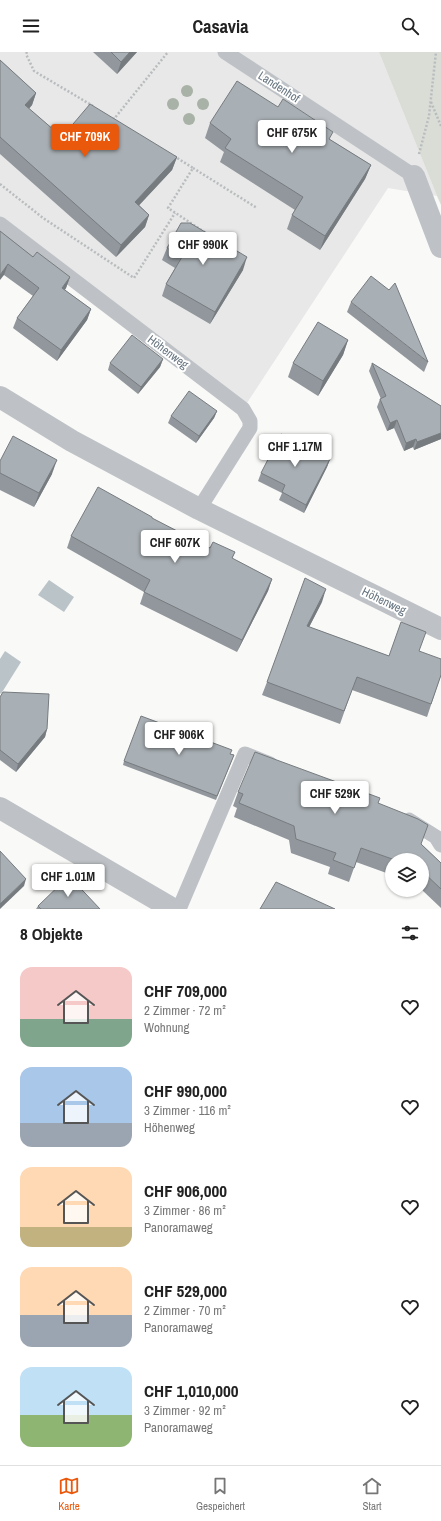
<!DOCTYPE html>
<html lang="de">
<head>
<meta charset="utf-8">
<style>
	body { margin:0; font-family:"Archivo Narrow",sans-serif; background:#f6f6f6; color:#222; height:100vh; display:flex; flex-direction:column; font-size:15px; white-space:nowrap }
	* { box-sizing:border-box; margin:0 }
	p { font-size:13px; color:#767676 }
	.icon { flex:none; width:22px; height:22px; fill:none; stroke:currentColor; stroke-width:2; stroke-linecap:round; stroke-linejoin:round }
	.map { position:relative; height:857px; overflow:hidden }
	.sheet { display:flex; flex-direction:column; background:#fff; flex:1 }
	.sheet>* { flex:none }
	.buttons { position:absolute; left:385px; top:801px; display:grid; gap:8px }
	.buttons a { display:grid; place-items:center; width:44px; height:44px; border-radius:50%; background:#fff; box-shadow:0 1px 3px #0004; font-size:20px }
	.price { position:absolute; translate:-50% -34px; padding:0 9px; border-radius:4px; background:#fff; color:#222; font-size:13px; line-height:26px; filter:drop-shadow(0 1px 2px #0008) }
	.price::after { content:''; position:absolute; left:50%; top:24px; width:12px; height:9px; margin-left:-6px; background:inherit; clip-path:polygon(0 0,100% 0,50% 100%) }
	.price.active { background:#ea580c; color:#fff }
	ul { padding:0; list-style:none }
	li { display:flex; align-items:center; gap:12px; height:100px; padding:0 20px }
	li span { display:grid; place-items:center; flex:none; width:112px; height:80px; border-radius:12px; color:#555 }
	li>.icon { margin-inline-start:auto }
	span .icon { width:48px; height:48px; fill:#fffc; stroke-width:1 }
	li b { font-size:17px }
	h2 { display:flex; justify-content:space-between; align-items:center; height:48px; padding:0 20px; font-size:17px }
	header { display:flex; justify-content:space-between; align-items:center; height:52px; padding:0 20px; background:#fff; font-size:18px; font-weight:700 }
	.tab-bar { display:flex; justify-content:space-around; align-items:center; height:56px; border-top:1px solid #e0e0e0; background:#fff; font-size:11px; color:#767676 }
	.tab-bar a { display:grid; justify-items:center; gap:2px }
	.tab-bar .active { color:#ea580c }
	.map>svg:first-child { display:block }
	.built { fill:#e7e8e7 }
	.green { fill:#d9ddd6 }
	.water { fill:#bac4c8 }
	.lines { fill:none; stroke-linecap:round; stroke-linejoin:round }
	.path { stroke:#b9bcbf; stroke-width:2.5; stroke-dasharray:2 2; stroke-linecap:butt }
	.service { stroke:#bec2c6; stroke-width:15 }
	.minor { stroke:#bec2c6; stroke-width:22 }
	.tree { fill:#a9b2a7 }
	.wall { fill:#91979c }
	.shaded-wall { fill:#767b7f }
	.building { fill:#a9b0b5; stroke:#767b7f }
	.labels { text-anchor:middle; stroke-width:4; stroke-linejoin:round; paint-order:stroke }
	.street-label { font-size:12px; fill:#66747f; stroke:#fff }
</style>
</head>
<body>
<header><svg class="icon" aria-label="menu" viewBox="0 0 24 24"><path d="M4 6h16M4 12h16M4 18h16"/></svg>Casavia<svg class="icon" aria-label="search" viewBox="0 0 24 24"><circle cx="10" cy="10" r="6"/><path d="M15 15l6 6"/></svg></header>
<div class="map">
<svg width="441" height="857" viewBox="0 0 441 857">
	<rect width="100%" height="100%" fill="#f9f9f7"/>
	<path class="built" d="M0 0H379L437 144 388 136 243 357 0 172Z"/>
	<path class="green" d="M379 0H441V153L437 144Z"/>
	<g class="water">
		<path d="M49 528 74 545 64 560 38 543Z"/>
		<path d="M5 599 21 610 1 642 0 641V607Z"/>
	</g>
	<g class="lines">
		<g class="path">
			<path d="M27 0 26 2 34 19 93 54"/>
			<path d="M431 50 441 74"/>
			<path d="M113 66 114 67 168 0"/>
			<path d="M419 102 429 64 436 0"/>
			<path d="M174 104 193 116 168 156 212 185"/>
			<path d="M193 116 257 156"/>
			<path d="M0 132 43 166 134 226 175 161"/>
		</g>
		<g class="service">
			<path d="M225 0 414 124"/>
			<path d="M0 172 243 357 250 369V376L199 457"/>
			<path d="M409 768 436 785 441 793"/>
			<path d="M179 857 245 702 270 712"/>
		</g>
		<g class="minor">
			<path d="M414 124 441 195"/>
			<path d="M0 345 72 389 199 457 441 577"/>
			<path d="M0 756 173 857"/>
		</g>
	</g>
	<g class="tree">
		<circle cx="187" cy="39" r="6"/>
		<circle cx="173" cy="52" r="6"/>
		<circle cx="203" cy="52" r="6"/>
		<circle cx="189" cy="67" r="6"/>
	</g>
	<g class="wall">
		<path d="M93 0H137L117 22Z"/>
		<path d="M0 8 36 41 32 53 29 57 62 85 177 105 172 118 139 153 149 163 145 175 116 205 0 102Z"/>
		<path d="M278 55 371 113 365 127 320 198 287 177 292 163 295 158 220 110 224 100 205 86 210 71Z"/>
		<path d="M0 179 33 205 70 225 66 236 65 238 91 257 87 268 57 309 13 276 17 266 33 244 4 223Z"/>
		<path d="M167 196 243 218 210 272 162 244 166 232 175 216 162 208Z"/>
		<path d="M351 250 428 310 424 320 347 260Z"/>
		<path d="M348 288 343 303 318 344 288 325 293 311Z"/>
		<path d="M163 307 160 315 138 342 108 318 110 311Z"/>
		<path d="M372 311 441 354V387L414 398 413 395 404 399 394 376 387 379 377 355 380 347H381L369 319Z"/>
		<path d="M217 359 214 366 196 391 168 371 171 364Z"/>
		<path d="M330 407 327 415 304 461 279 448 282 441 258 429 261 421Z"/>
		<path d="M0 409 52 422 34 455 0 438Z"/>
		<path d="M152 467 210 496 235 500 232 507 272 527 268 539 237 600 140 552 144 540 67 496 71 484Z"/>
		<path d="M322 550 309 575 389 604 419 599 441 623 427 665 352 638 340 672 262 643 267 630Z"/>
		<path d="M0 645 47 677 45 685 16 720 0 708Z"/>
		<path d="M230 702 234 703 216 748 123 713 124 709Z"/>
		<path d="M238 740 378 751 441 811V856L422 838V808H392V823L356 810 349 830 328 822 330 815 291 801 289 788 234 765 237 756 233 754Z"/>
		<path d="M38 854 100 857H36Z"/>
	</g>
	<g class="shaded-wall">
		<path d="M130 0H137L117 22 121 10Z"/>
		<path d="M36 41 32 53 20 66 25 53Z"/>
		<path d="M177 105 172 118 131 162 135 150Z"/>
		<path d="M371 113 365 127 320 198 325 184Z"/>
		<path d="M149 163 145 175 116 205 121 193Z"/>
		<path d="M247 205 243 218 210 272 215 260Z"/>
		<path d="M8 212 4 223 0 228V223Z"/>
		<path d="M70 225 66 236 58 247 62 236Z"/>
		<path d="M91 257 87 268 57 309 61 298Z"/>
		<path d="M348 288 343 303 318 344 323 329Z"/>
		<path d="M163 307 160 315 138 342 141 335Z"/>
		<path d="M217 359 214 366 196 391 199 384Z"/>
		<path d="M397 368 394 376 387 379 390 371Z"/>
		<path d="M441 381V387L414 398 417 390Z"/>
		<path d="M416 387 413 395 404 399 406 391Z"/>
		<path d="M330 407 327 415 304 461 306 453Z"/>
		<path d="M57 408 52 422 34 455 39 441Z"/>
		<path d="M272 527 268 539 237 600 242 588Z"/>
		<path d="M326 537 322 550 303 587 307 574Z"/>
		<path d="M47 677 45 685 16 720 18 712Z"/>
		<path d="M26 827 24 834 0 857V852Z"/>
	</g>
	<g class="building">
		<path d="M111 0H130L121 10Z"/>
		<path d="M0 8 36 41 25 53 62 85 90 52 177 105 135 150 149 163 121 193 0 85Z"/>
		<path d="M237 29 278 55 283 47 333 80 329 87 371 113 325 184 292 163 303 145 225 96 231 87 210 71Z"/>
		<path d="M181 171H190L247 205 215 260 166 232 182 205 167 196Z"/>
		<path d="M0 179 33 205 37 200 70 225 62 236 91 257 61 298 17 266 39 236 8 212 0 223Z"/>
		<path d="M371 224 389 238 395 231 428 310 351 250Z"/>
		<path d="M318 270 348 288 323 329 293 311Z"/>
		<path d="M132 283 163 307 141 335 110 311Z"/>
		<path d="M372 311 441 354V381L417 390 416 387 406 391 397 368 390 371 380 347 386 344Z"/>
		<path d="M189 339 217 359 199 384 171 364Z"/>
		<path d="M281 382 330 407 306 453 282 440 285 433 261 421Z"/>
		<path d="M13 384 57 408 39 441 0 421V409Z"/>
		<path d="M98 435 152 465V466L210 496 213 490 235 500 232 506 272 527 242 588 144 540 150 528 71 484Z"/>
		<path d="M305 526 326 537 307 574 389 604 401 570 426 580 419 599 441 607V623L431 652 357 625 344 659 267 630Z"/>
		<path d="M3 640 49 642 47 677 18 712 0 698V645Z"/>
		<path d="M141 664 232 698 230 702 234 703 217 744 124 709Z"/>
		<path d="M255 700 380 746 378 751 418 767 428 773 421 792 441 811V837L422 819V808H395L361 796 354 816 333 808 336 801 296 787 294 774 239 751 243 742 238 740Z"/>
		<path d="M0 799 26 827 0 852Z"/>
		<path d="M69 824 100 857H41L38 854Z"/>
		<path d="M276 830 335 857H260Z"/>
	</g>
	<g class="labels">
		<g class="street-label">
			<text transform="translate(279 35) rotate(33)" y="4">Landenhof</text>
			<text transform="translate(168 300) rotate(37)" y="4">Höhenweg</text>
			<text transform="translate(384 549) rotate(26)" y="4">Höhenweg</text>
		</g>
	</g>
</svg>
<div class="buttons">
<a><svg class="icon" aria-label="layers" viewBox="0 0 24 24"><path d="M12 4l9 5-9 5-9-5zM3 14l9 5 9-5"/></svg></a>
</div>
<b class="price" style="left:292px;top:102px">CHF 675K</b>
<b class="price active" style="left:85px;top:106px">CHF 709K</b>
<b class="price" style="left:203px;top:214px">CHF 990K</b>
<b class="price" style="left:295px;top:416px">CHF 1.17M</b>
<b class="price" style="left:175px;top:512px">CHF 607K</b>
<b class="price" style="left:179px;top:704px">CHF 906K</b>
<b class="price" style="left:335px;top:763px">CHF 529K</b>
<b class="price" style="left:68px;top:846px">CHF 1.01M</b>
</div>
<section class="sheet">
<h2>8 Objekte<svg class="icon" aria-label="filters" viewBox="0 0 24 24"><path d="M4 7h16M4 17h16"/><circle cx="9" cy="7" r="2"/><circle cx="15" cy="17" r="2"/></svg></h2>
<ul>
<li><span style="background:linear-gradient(#f6c9c9 65%,#7fa58c 0)"><svg class="icon" aria-label="home" viewBox="0 0 24 24"><path d="M3 11l9-7 9 7M6 9v11h12V9"/></svg></span><div><b>CHF 709,000</b><p>2 Zimmer · 72 m²</p><p>Wohnung</p></div><svg class="icon" aria-label="heart" viewBox="0 0 24 24"><path d="M12 20l-8-8c-3-5 5-10 8-4 3-6 11-1 8 4z"/></svg></li>
<li><span style="background:linear-gradient(#a9c7e8 70%,#9aa5b1 0)"><svg class="icon" aria-label="home" viewBox="0 0 24 24"><path d="M3 11l9-7 9 7M6 9v11h12V9"/></svg></span><div><b>CHF 990,000</b><p>3 Zimmer · 116 m²</p><p>Höhenweg</p></div><svg class="icon" aria-label="heart" viewBox="0 0 24 24"><path d="M12 20l-8-8c-3-5 5-10 8-4 3-6 11-1 8 4z"/></svg></li>
<li><span style="background:linear-gradient(#ffd9b3 75%,#c2b280 0)"><svg class="icon" aria-label="home" viewBox="0 0 24 24"><path d="M3 11l9-7 9 7M6 9v11h12V9"/></svg></span><div><b>CHF 906,000</b><p>3 Zimmer · 86 m²</p><p>Panoramaweg</p></div><svg class="icon" aria-label="heart" viewBox="0 0 24 24"><path d="M12 20l-8-8c-3-5 5-10 8-4 3-6 11-1 8 4z"/></svg></li>
<li><span style="background:linear-gradient(#ffd9b3 60%,#9aa5b1 0)"><svg class="icon" aria-label="home" viewBox="0 0 24 24"><path d="M3 11l9-7 9 7M6 9v11h12V9"/></svg></span><div><b>CHF 529,000</b><p>2 Zimmer · 70 m²</p><p>Panoramaweg</p></div><svg class="icon" aria-label="heart" viewBox="0 0 24 24"><path d="M12 20l-8-8c-3-5 5-10 8-4 3-6 11-1 8 4z"/></svg></li>
<li><span style="background:linear-gradient(#bfe0f5 60%,#8fb573 0)"><svg class="icon" aria-label="home" viewBox="0 0 24 24"><path d="M3 11l9-7 9 7M6 9v11h12V9"/></svg></span><div><b>CHF 1,010,000</b><p>3 Zimmer · 92 m²</p><p>Panoramaweg</p></div><svg class="icon" aria-label="heart" viewBox="0 0 24 24"><path d="M12 20l-8-8c-3-5 5-10 8-4 3-6 11-1 8 4z"/></svg></li>
</ul>
</section>
<nav class="tab-bar">
<a class="active"><svg class="icon" aria-label="map" viewBox="0 0 24 24"><path d="M3 6l6-2 6 2 6-2v14l-6 2-6-2-6 2zM9 4v14M15 6v14"/></svg>Karte</a>
<a><svg class="icon" aria-label="saved" viewBox="0 0 24 24"><path d="M7 4h10v16l-5-4-5 4z"/></svg>Gespeichert</a>
<a><svg class="icon" aria-label="home" viewBox="0 0 24 24"><path d="M3 11l9-7 9 7M6 9v11h12V9"/></svg>Start</a>
</nav>
</body>
</html>
